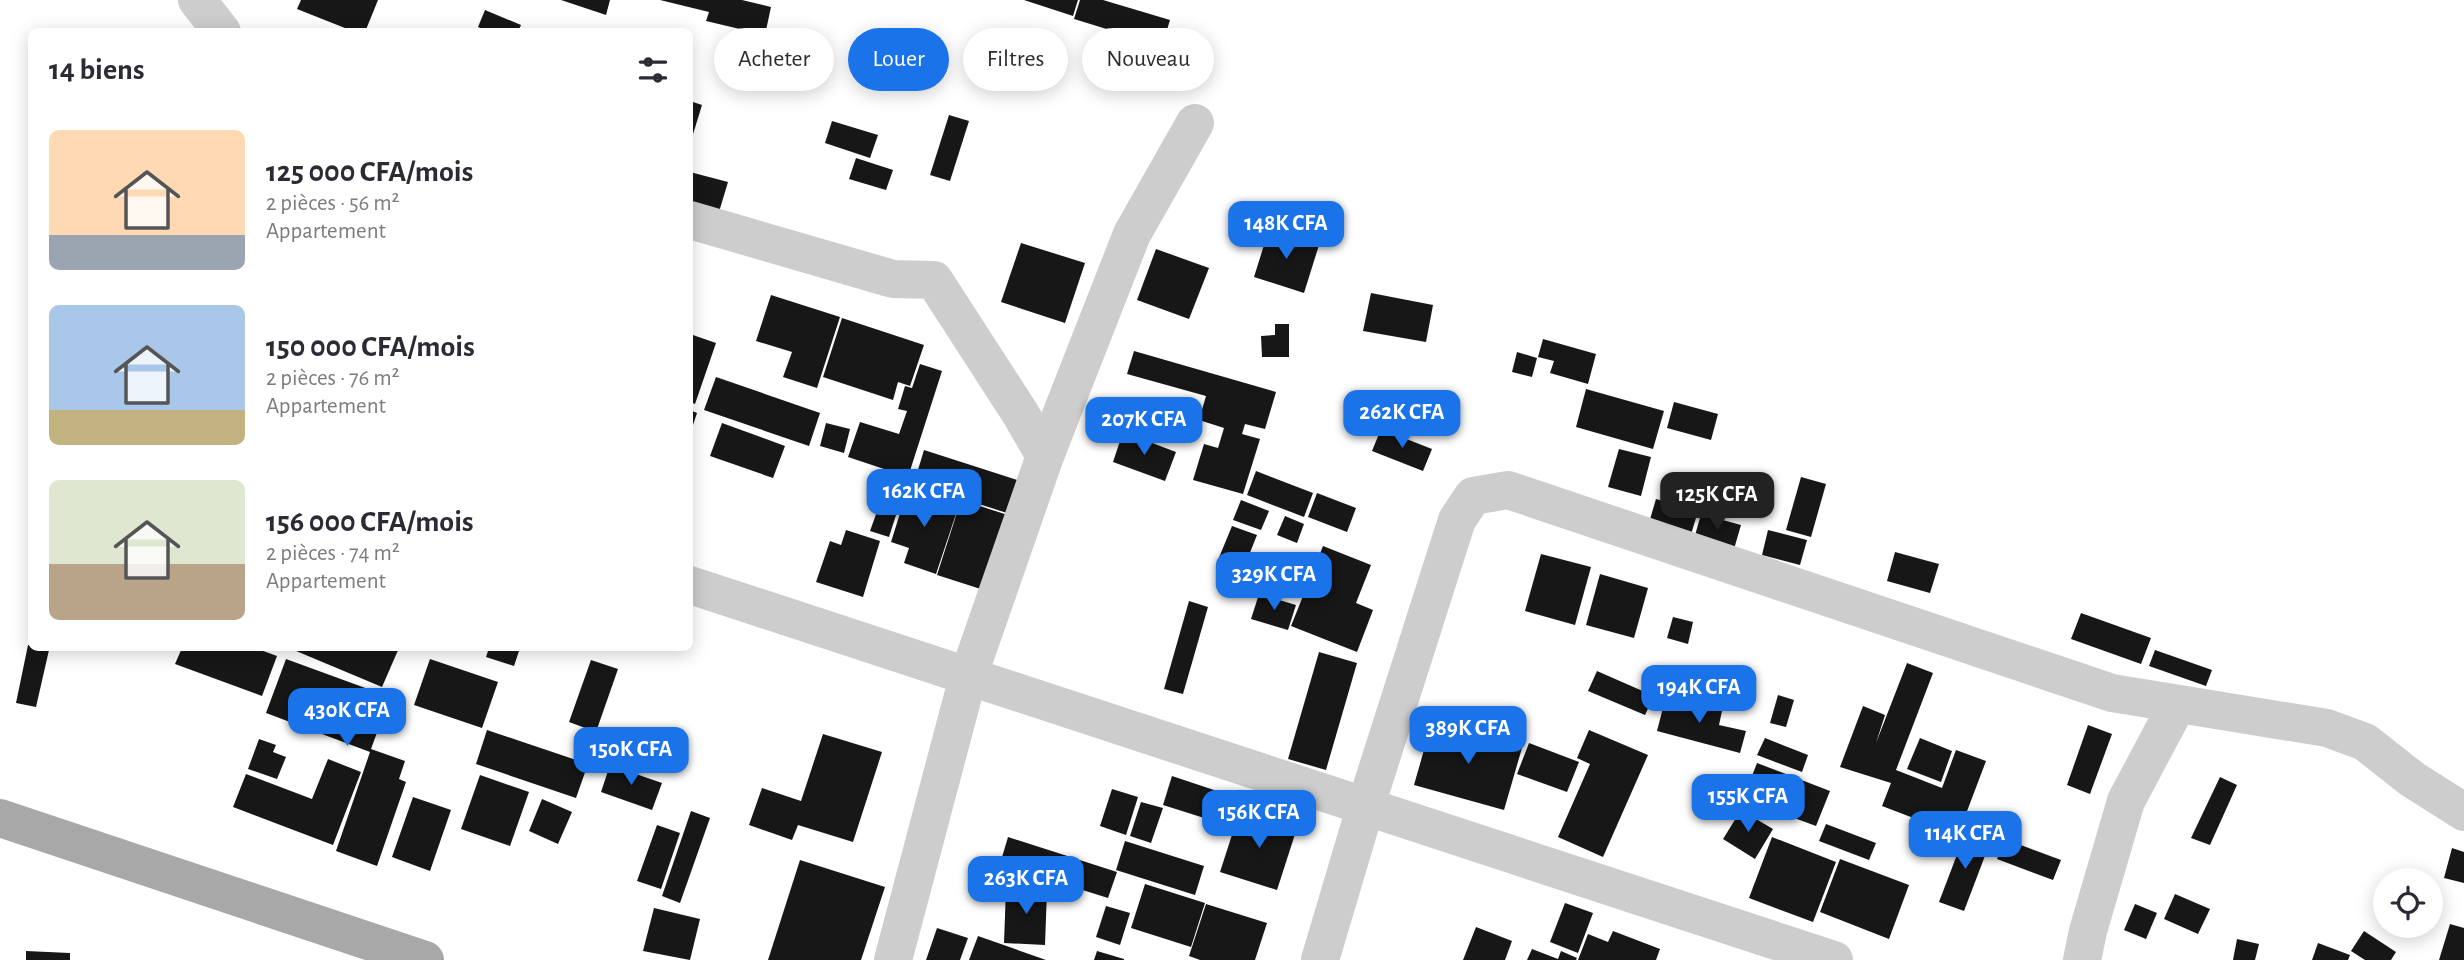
<!DOCTYPE html>
<html lang="fr">
<head>
<meta charset="utf-8">
<style>
	body { margin:0; font-family:"Alegreya Sans",sans-serif; background:#f7f7f7; color:#2b2b33; height:100vh; display:flex; flex-direction:column; font-size:26px; white-space:nowrap }
	* { box-sizing:border-box; margin:0 }
	p { font-size:23px; color:#7c7c81 }
	.icon { flex:none; width:38px; height:38px; fill:none; stroke:currentColor; stroke-width:2; stroke-linecap:round; stroke-linejoin:round }
	.map { position:relative; flex:1; overflow:hidden }
	.drawer { position:absolute; left:28px; top:28px; width:665px; height:623px; display:flex; flex-direction:column; background:#fff; border-radius:10px; box-shadow:0 4px 18px #0003 }
	.drawer>* { flex:none }
	.banner { position:absolute; left:714px; top:28px; width:665px; height:63px; display:flex; gap:14px }
	.controls { position:absolute; left:2373px; top:868px; display:grid; gap:14px }
	.controls a { display:grid; place-items:center; width:70px; height:70px; border-radius:50%; background:#fff; box-shadow:0 4px 18px #0003; font-size:35px }
	.price { position:absolute; translate:-50% -60px; padding:0 16px; border-radius:14px; background:#1a73e8; color:#fff; font-size:23px; line-height:46px; filter:drop-shadow(0 2px 4px #0008) }
	.price::after { content:''; position:absolute; left:50%; top:42px; width:21px; height:16px; margin-left:-10px; background:inherit; clip-path:polygon(0 0,100% 0,50% 100%) }
	.price.current { background:#222; color:#fff }
	ul { padding:0; list-style:none }
	li { display:flex; align-items:center; gap:21px; height:175px; padding:0 21px }
	li span { display:grid; place-items:center; flex:none; width:196px; height:140px; border-radius:10px; color:#555 }
	li>.icon { margin-inline-start:auto }
	span .icon { width:84px; height:84px; fill:#fffc; stroke-width:1 }
	li b { font-size:30px }
	h2 { display:flex; justify-content:space-between; align-items:center; height:84px; padding:0 21px; font-size:30px }
	.pill { padding:0 24px; border-radius:32px; background:#fff; box-shadow:0 4px 18px #0003; font-size:24px; line-height:63px }
	.pill.current { background:#1a73e8; color:#fff }
	.map>svg:first-child { display:block }
	.building { fill:#171717 }
	.lines { fill:none; stroke-linecap:round; stroke-linejoin:round }
	.minor { stroke:#cdcdcd; stroke-width:38 }
	.major { stroke:#a8a8a8; stroke-width:38 }
</style>
</head>
<body>
<div class="map">
<svg width="2464" height="960" viewBox="0 0 2464 960">
	<rect width="100%" height="100%" fill="#fff"/>
	<g class="building">
		<path d="M301 0H378L365 32H355L297 9Z"/>
		<path d="M561 0H610L606 15Z"/>
		<path d="M660 0H742L771 7 765 35 706 21 709 12Z"/>
		<path d="M1024 0H1078L1073 16Z"/>
		<path d="M1080 0H1103L1170 20 1162 46 1074 19Z"/>
		<path d="M485 10 521 25 518 32H489L478 27Z"/>
		<path d="M690 101 702 105 690 144Z"/>
		<path d="M949 115 969 121 950 181 930 175Z"/>
		<path d="M832 121 878 135 870 158 825 143Z"/>
		<path d="M856 158 893 170 886 190 849 179Z"/>
		<path d="M690 172 728 182 719 212 690 204Z"/>
		<path d="M1269 229 1319 245 1304 293 1254 277Z"/>
		<path d="M1021 243 1085 263 1065 323 1001 302Z"/>
		<path d="M1156 249 1209 268 1189 319 1137 300Z"/>
		<path d="M1371 293 1433 305 1426 342 1363 331Z"/>
		<path d="M771 295 840 317 817 388 783 377 792 352 756 341Z"/>
		<path d="M842 318 924 345 910 386 898 382 893 400 823 377Z"/>
		<path d="M1275 324H1289V357H1262L1261 336 1275 335Z"/>
		<path d="M690 334 716 343 695 404 690 402Z"/>
		<path d="M1543 339 1596 354 1588 384 1550 373 1554 361 1538 357Z"/>
		<path d="M1134 351 1276 392 1265 429 1245 424 1242 434 1260 439 1243 494 1193 480 1204 444 1218 448 1224 428 1199 420 1206 396 1127 374Z"/>
		<path d="M1517 352 1537 358 1532 377 1512 372Z"/>
		<path d="M920 364 942 371 908 477 848 457 860 422 899 434 907 411 898 409 905 386 912 388Z"/>
		<path d="M716 377 820 413 809 446 704 410Z"/>
		<path d="M1586 389 1664 411 1653 449 1576 427Z"/>
		<path d="M1674 402 1718 414 1711 440 1667 428Z"/>
		<path d="M690 410 697 413 690 434Z"/>
		<path d="M722 423 785 446 773 478 710 456Z"/>
		<path d="M826 423 850 429 844 453 820 446Z"/>
		<path d="M1381 429 1432 449 1423 471 1372 451Z"/>
		<path d="M1123 432 1176 452 1165 481 1113 462Z"/>
		<path d="M1619 449 1651 457 1641 496 1608 487Z"/>
		<path d="M924 450 1020 481 1010 514 914 483Z"/>
		<path d="M1256 471 1313 493 1304 517 1247 495Z"/>
		<path d="M1801 477 1826 484 1811 537 1786 530Z"/>
		<path d="M908 488 959 505 936 574 904 563 909 548 891 542Z"/>
		<path d="M1317 493 1356 508 1347 532 1308 517Z"/>
		<path d="M1656 499 1698 511 1690 538 1648 526Z"/>
		<path d="M961 500 1014 517 990 592 937 575Z"/>
		<path d="M1241 500 1269 511 1261 530 1233 520Z"/>
		<path d="M879 506 897 512 889 537 870 531Z"/>
		<path d="M1701 514 1741 525 1734 549 1694 539Z"/>
		<path d="M1285 516 1304 524 1297 543 1277 535Z"/>
		<path d="M1232 526 1257 535 1243 570 1218 560Z"/>
		<path d="M846 530 880 541 863 597 816 582 830 541 841 545Z"/>
		<path d="M1768 530 1807 540 1800 565 1762 555Z"/>
		<path d="M1323 546 1371 565 1356 603 1373 610 1357 652 1291 626Z"/>
		<path d="M1895 552 1939 564 1930 593 1887 581Z"/>
		<path d="M1541 554 1591 567 1575 625 1525 611Z"/>
		<path d="M1600 574 1648 588 1634 638 1586 625Z"/>
		<path d="M1259 594 1296 605 1288 630 1251 619Z"/>
		<path d="M1189 601 1208 607 1183 694 1164 689Z"/>
		<path d="M2081 613 2151 638 2141 664 2071 639Z"/>
		<path d="M1673 617 1693 622 1688 644 1667 638Z"/>
		<path d="M28 645 49 650 36 707 16 703Z"/>
		<path d="M182 648H255L277 656 262 696 175 664Z"/>
		<path d="M289 648H399L382 687Z"/>
		<path d="M489 648H520L514 666 486 657Z"/>
		<path d="M2155 650 2212 670 2206 686 2149 666Z"/>
		<path d="M1319 652 1357 663 1326 770 1288 759Z"/>
		<path d="M286 659 390 697 371 749 405 761 399 779 406 782 377 866 336 851 370 752 266 713Z"/>
		<path d="M430 659 498 682 482 728 414 705Z"/>
		<path d="M591 660 618 669 596 732 569 722Z"/>
		<path d="M1907 663 1933 673 1896 770 1942 788 1956 750 1986 761 1958 835 1882 806 1891 783 1840 767 1863 706 1885 715 1876 743Z"/>
		<path d="M1597 671 1654 696 1645 715 1588 691Z"/>
		<path d="M1778 695 1794 700 1786 727 1770 723Z"/>
		<path d="M1666 696 1722 711 1719 725 1746 731 1740 753 1657 731Z"/>
		<path d="M1432 722 1522 748 1504 810 1414 785Z"/>
		<path d="M2088 725 2112 734 2090 794 2067 785Z"/>
		<path d="M487 730 588 764 576 798 476 764Z"/>
		<path d="M1589 730 1648 755 1603 857 1558 837 1590 764 1577 758Z"/>
		<path d="M823 734 882 752 853 842 798 825 792 840 749 825 762 788 801 801Z"/>
		<path d="M1765 738 1808 755 1802 772 1757 755Z"/>
		<path d="M1920 738 1952 751 1941 782 1907 769Z"/>
		<path d="M259 739 276 745 273 752 286 757 277 779 248 769Z"/>
		<path d="M1529 743 1579 762 1567 792 1517 774Z"/>
		<path d="M328 759 361 772 333 845 233 807 246 774 312 799Z"/>
		<path d="M1757 763 1830 791 1816 826 1743 799Z"/>
		<path d="M610 765 662 783 652 810 601 792Z"/>
		<path d="M480 775 529 792 510 846 461 829Z"/>
		<path d="M1172 776 1229 795 1220 823 1163 805Z"/>
		<path d="M2220 777 2237 785 2210 845 2191 838Z"/>
		<path d="M1708 784 1738 802 1728 818 1698 799Z"/>
		<path d="M1112 789 1138 797 1126 835 1100 826Z"/>
		<path d="M413 797 451 810 430 871 392 857Z"/>
		<path d="M542 799 572 812 558 844 529 831Z"/>
		<path d="M1141 802 1163 808 1151 843 1130 836Z"/>
		<path d="M1240 810 1297 828 1277 890 1220 872Z"/>
		<path d="M1741 810 1773 829 1755 859 1723 839Z"/>
		<path d="M691 811 710 818 680 903 662 896Z"/>
		<path d="M1826 824 1876 843 1869 860 1819 841Z"/>
		<path d="M657 825 680 833 661 889 637 881Z"/>
		<path d="M1966 831 1991 840 1964 911 1939 902Z"/>
		<path d="M1008 837 1117 872 1108 898 1000 864Z"/>
		<path d="M1772 837 1836 862 1813 922 1749 898Z"/>
		<path d="M2005 839 2061 860 2053 880 1997 859Z"/>
		<path d="M1125 841 1204 866 1195 895 1116 870Z"/>
		<path d="M2452 848 2464 852V883L2444 878Z"/>
		<path d="M1840 859 1909 885 1889 939 1820 912Z"/>
		<path d="M800 860 885 887 861 960H768Z"/>
		<path d="M1145 884 1205 903 1191 947 1131 928Z"/>
		<path d="M1006 888 1047 890 1045 945 1004 943Z"/>
		<path d="M2175 894 2210 909 2198 934 2164 919Z"/>
		<path d="M1565 903 1593 913 1578 953 1550 942Z"/>
		<path d="M1206 904 1267 923 1255 960H1200L1189 956Z"/>
		<path d="M2135 904 2157 913 2146 939 2124 930Z"/>
		<path d="M1106 906 1130 913 1120 945 1096 937Z"/>
		<path d="M654 908 700 919 690 960 643 951Z"/>
		<path d="M2450 924 2464 928V960H2439Z"/>
		<path d="M1476 927 1512 941 1505 960H1463Z"/>
		<path d="M937 928 968 938 960 960H926Z"/>
		<path d="M1613 931 1660 949 1656 960H1578L1588 934 1608 942Z"/>
		<path d="M2364 931 2396 952 2391 960H2365L2351 951Z"/>
		<path d="M978 936 1046 960H969Z"/>
		<path d="M2237 939 2259 944 2255 960H2233Z"/>
		<path d="M2318 943 2350 955 2348 960H2312Z"/>
		<path d="M1532 949 1558 959 1561 951 1577 958 1576 960H1527Z"/>
		<path d="M26 951 70 953V960H26Z"/>
		<path d="M1097 951 1124 959V960H1094Z"/>
	</g>
	<g class="lines">
		<g class="minor">
			<path d="M197 0 222 32"/>
			<path d="M690 220 893 279 934 280 1020 413 1045 456"/>
			<path d="M690 585 1834 960"/>
			<path d="M893 960 968 677 1045 456 1132 234 1195 123"/>
			<path d="M1320 960 1366 805 1457 520 1473 496 1508 490 2112 693 2327 728 2365 742 2412 779 2464 812"/>
			<path d="M2082 960 2088 931 2126 801 2177 705"/>
		</g>
		<path class="major" d="M0 818 425 960"/>
	</g>
</svg>
<div class="controls">
<a><svg class="icon" aria-label="locate" viewBox="0 0 24 24"><circle cx="12" cy="12" r="6"/><path d="M12 2v4M12 18v4M2 12h4M18 12h4"/></svg></a>
</div>
<b class="price" style="left:1286px;top:261px">148K CFA</b>
<b class="price" style="left:1402px;top:450px">262K CFA</b>
<b class="price" style="left:1144px;top:457px">207K CFA</b>
<b class="price" style="left:924px;top:529px">162K CFA</b>
<b class="price current" style="left:1717px;top:532px">125K CFA</b>
<b class="price" style="left:1274px;top:612px">329K CFA</b>
<b class="price" style="left:1699px;top:725px">194K CFA</b>
<b class="price" style="left:347px;top:748px">430K CFA</b>
<b class="price" style="left:1468px;top:766px">389K CFA</b>
<b class="price" style="left:631px;top:787px">150K CFA</b>
<b class="price" style="left:1748px;top:834px">155K CFA</b>
<b class="price" style="left:1259px;top:850px">156K CFA</b>
<b class="price" style="left:1965px;top:871px">114K CFA</b>
<b class="price" style="left:1026px;top:916px">263K CFA</b>
<div class="banner">
<a class="pill">Acheter</a>
<a class="pill current">Louer</a>
<a class="pill">Filtres</a>
<a class="pill">Nouveau</a>
</div>
<section class="drawer">
<h2>14 biens<svg class="icon" aria-label="filters" viewBox="0 0 24 24"><path d="M4 7h16M4 17h16"/><circle cx="9" cy="7" r="2"/><circle cx="15" cy="17" r="2"/></svg></h2>
<ul>
<li><span style="background:linear-gradient(#ffd9b3 75%,#9aa5b1 0)"><svg class="icon" aria-label="home" viewBox="0 0 24 24"><path d="M3 11l9-7 9 7M6 9v11h12V9"/></svg></span><div><b>125 000 CFA/mois</b><p>2 pièces · 56 m²</p><p>Appartement</p></div></li>
<li><span style="background:linear-gradient(#a9c7e8 75%,#c2b280 0)"><svg class="icon" aria-label="home" viewBox="0 0 24 24"><path d="M3 11l9-7 9 7M6 9v11h12V9"/></svg></span><div><b>150 000 CFA/mois</b><p>2 pièces · 76 m²</p><p>Appartement</p></div></li>
<li><span style="background:linear-gradient(#dfe7d0 60%,#b9a48a 0)"><svg class="icon" aria-label="home" viewBox="0 0 24 24"><path d="M3 11l9-7 9 7M6 9v11h12V9"/></svg></span><div><b>156 000 CFA/mois</b><p>2 pièces · 74 m²</p><p>Appartement</p></div></li>
</ul>
</section>
</div>
</body>
</html>
